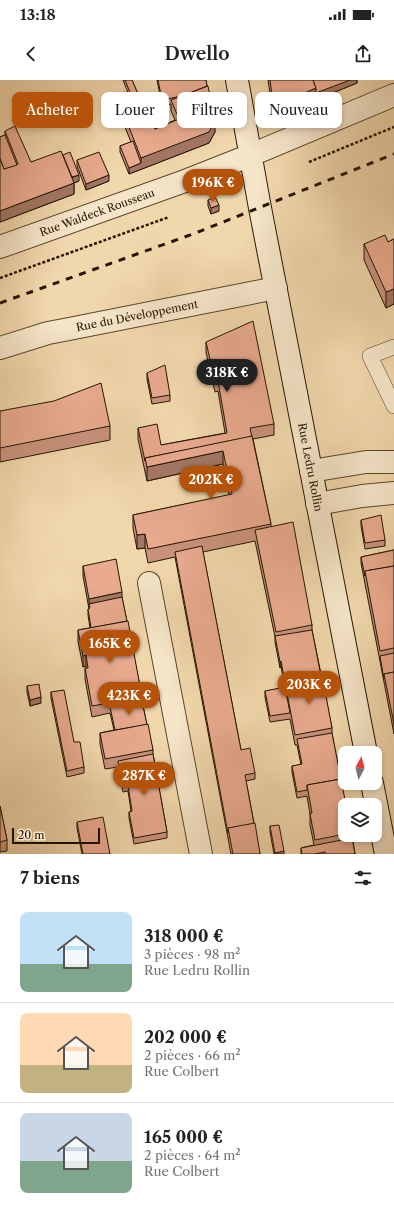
<!DOCTYPE html>
<html lang="fr">
<head>
<meta charset="utf-8">
<style>
	body { margin:0; font-family:"Libre Caslon Text",serif; background:#f6f6f6; color:#222; height:100vh; display:flex; flex-direction:column; font-size:15px; white-space:nowrap }
	* { box-sizing:border-box; margin:0 }
	p { font-size:13px; color:#767676 }
	.icon { flex:none; width:22px; height:22px; fill:none; stroke:currentColor; stroke-width:2; stroke-linecap:round; stroke-linejoin:round }
	.map { position:relative; height:774px; overflow:hidden }
	.drawer { display:flex; flex-direction:column; background:#fff; flex:1 }
	.drawer>* { flex:none }
	.guide { position:absolute; left:12px; top:12px; width:370px; height:36px; display:flex; gap:8px }
	.needle { width:26px; rotate:7deg }
	.buttons { position:absolute; left:338px; top:666px; display:grid; gap:8px }
	.buttons a { display:grid; place-items:center; width:44px; height:44px; border-radius:8px; background:#fff; box-shadow:0 2px 6px #0003; font-size:20px }
	.scale { position:absolute; left:12px; bottom:10px; width:88px; box-sizing:border-box; padding-left:4px; border:2px solid #251503; border-top:0; font-size:11px; line-height:14px; white-space:nowrap; color:#251503; -webkit-text-stroke:3px #f6e5c9; paint-order:stroke }
	.price { position:absolute; translate:-50% -34px; padding:0 9px; border-radius:14px; background:#b45309; color:#fff; font-size:13px; line-height:26px; filter:drop-shadow(0 1px 2px #0008) }
	.price::after { content:''; position:absolute; left:50%; top:24px; width:12px; height:9px; margin-left:-6px; background:inherit; clip-path:polygon(0 0,100% 0,50% 100%) }
	.price.selected { background:#222; color:#fff }
	ul { padding:0; list-style:none }
	li { display:flex; align-items:center; gap:12px; height:100px; padding:0 20px }
	li+li { border-top:1px solid #e0e0e0 }
	li span { display:grid; place-items:center; flex:none; width:112px; height:80px; border-radius:8px; color:#555 }
	li>.icon { margin-inline-start:auto }
	span .icon { width:48px; height:48px; fill:#fffc; stroke-width:1 }
	li b { font-size:17px }
	h2 { display:flex; justify-content:space-between; align-items:center; height:48px; padding:0 20px; font-size:17px }
	.chip { padding:0 14px; border-radius:8px; background:#fff; box-shadow:0 2px 6px #0003; font-size:14px; line-height:36px }
	.chip.selected { background:#b45309; color:#fff }
	.status { display:flex; justify-content:space-between; align-items:center; height:28px; padding:0 20px; background:#fff; direction:ltr }
	.status svg { height:11px; fill:currentColor }
	header { display:flex; justify-content:space-between; align-items:center; height:52px; padding:0 20px; background:#fff; font-size:18px; font-weight:600 }
	.map>svg:first-child { display:block }
	.lines { fill:none; stroke-linecap:round; stroke-linejoin:round }
	.lane-casing { stroke:#58462d; stroke-width:16 }
	.street-casing { stroke:#58462d; stroke-width:24 }
	.secondary-casing { stroke:#251503; stroke-width:24 }
	.path { stroke:#251503; stroke-width:2.5; stroke-dasharray:3 2; stroke-linecap:butt }
	.lane { stroke:#f6e5c9; stroke-width:15 }
	.street { stroke:#f6e5c9; stroke-width:22 }
	.secondary { stroke:#f6e5c9; stroke-width:22 }
	.rail { stroke:#251503; stroke-width:3; stroke-dasharray:7 7; stroke-linecap:butt }
	.wall { fill:#c8927b; stroke:#251503 }
	.shaded-wall { fill:#a37764; stroke:#251503 }
	.building { fill:#e9aa8f; stroke:#251503 }
	.labels { text-anchor:middle; stroke-width:3; stroke-linejoin:round; paint-order:stroke }
	.street-label { font-size:11px; fill:#251503; stroke:#f6e5c9 }
</style>
</head>
<body>
<div class="status"><b>13:18</b><svg viewBox="0 0 49 12"><path d="M0 12V9h3v3zM5 12V6h3v6zM10 12V3h3v9zM15 12V0h3v12zM26 1h20v11H26zM47 4h2v5h-2z"/></svg></div>
<header><svg class="icon" aria-label="back" viewBox="0 0 24 24"><path d="M15 5l-7 7 7 7"/></svg>Dwello<svg class="icon" aria-label="share" viewBox="0 0 24 24"><path d="M12 15V3M7 8l5-5 5 5M5 13v7h14v-7"/></svg></header>
<div class="map">
<svg width="394" height="774" viewBox="0 0 394 774">
	<rect width="100%" height="100%" fill="#f1d7ac"/>
	<filter id="stains"><feTurbulence type="fractalNoise" baseFrequency=".005" numOctaves="4"/><feColorMatrix values="0 0 0 0 .2 0 0 0 0 .09 0 0 0 0 .02 0 0 0 .5 -.17"/></filter>
	<radialGradient id="worn" r=".72"><stop offset=".6" stop-color="#630" stop-opacity="0"/><stop offset="1" stop-color="#630" stop-opacity=".3"/></radialGradient>
	<g class="lines">
		<defs>
			<path id="lane" d="M394 267 370 276 394 326"/>
			<g id="street">
				<path id="s1" d="M0 167 185 101 251 75 394 15"/>
				<path id="s2" d="M0 268 48 253 64 250 276 208"/>
				<path d="M311 391 366 382H394"/>
				<path d="M317 424 362 416 394 413"/>
				<path d="M149 503 201 774"/>
			</g>
			<g id="secondary">
				<path id="s3" d="M237 0 260 128 366 673"/>
				<path d="M372 703 386 774"/>
			</g>
		</defs>
		<use href="#lane" class="lane-casing"/>
		<use href="#street" class="street-casing"/>
		<use href="#secondary" class="secondary-casing"/>
		<g class="path">
			<path d="M309 82 394 47"/>
			<path d="M0 198 169 137"/>
		</g>
		<use href="#lane" class="lane"/>
		<use href="#street" class="street"/>
		<use href="#secondary" class="secondary"/>
		<path class="rail" d="M0 223 193 154 394 74"/>
	</g>
	<g class="wall">
		<path d="M123 0H132L149 40 155 49 175 40 171 31V24L162 26 157 0H206L215 52 209 63 129 94 120 72V66L131 62 116 25V14L134 33H136Z"/>
		<path d="M268 0H357V3L284 33 272 26Z"/>
		<path d="M5 51 31 82 63 75 79 101 74 103V114L0 142V57L5 55Z"/>
		<path d="M77 80 109 101 86 110 77 86Z"/>
		<path d="M208 120 219 131 211 134 208 126Z"/>
		<path d="M394 159V224L386 228 364 180V164L388 162Z"/>
		<path d="M206 262 274 344V355L253 359 271 444V447L312 545V550L332 648V653L345 725V755H352L355 774H356H301V768L314 765 310 745V734L307 716 297 718 292 692V686L301 685 297 665H295L290 639 270 642 265 617V611L285 608V607L281 587 280 588 275 562V557L255 461 203 472 241 670 255 693V699L246 701 260 774H231L175 477 148 483 145 468 137 469 133 448V435L229 415 223 384 147 401 138 359V348L161 365 225 353 218 311 215 312 206 272Z"/>
		<path d="M147 293 170 315V321L152 324 147 299Z"/>
		<path d="M0 331 110 346V360L0 382Z"/>
		<path d="M361 440 385 460V466L365 469 361 446Z"/>
		<path d="M394 470V654L361 483V477Z"/>
		<path d="M83 486 122 517 142 617V621L147 645 153 670V674L167 752V758L134 764 129 738V732L131 731 128 711 123 712 118 687 105 689 100 664V653L114 650 110 633 92 637 85 599V588H86V586L83 587 78 561V550L90 548 88 535V529H89L83 496Z"/>
		<path d="M27 606 41 623 30 626 27 612Z"/>
		<path d="M51 612 74 662 84 687V693L67 697 51 618Z"/>
		<path d="M0 726 7 760V771L0 772Z"/>
		<path d="M77 742 110 774H82L77 748Z"/>
		<path d="M270 746 284 774H274L270 752Z"/>
	</g>
	<g class="shaded-wall">
		<path d="M350 0H357V3L284 33V22L316 8Z"/>
		<path d="M215 41V52L209 63 129 94V88L141 83V78Z"/>
		<path d="M79 95V101L71 104V98Z"/>
		<path d="M109 95V101L86 110V104Z"/>
		<path d="M74 103V114L0 142V131Z"/>
		<path d="M219 125V131L211 134V128Z"/>
		<path d="M394 209V224L386 228V212Z"/>
		<path d="M223 371V384L147 401V387Z"/>
		<path d="M145 454V468L137 469V455Z"/>
		<path d="M122 512V523L89 524V519Z"/>
		<path d="M86 575V586L83 587V576Z"/>
		<path d="M281 581V587L280 588V582Z"/>
		<path d="M41 617V623L30 626V620Z"/>
		<path d="M284 771V774H275V773Z"/>
	</g>
	<g class="building">
		<path d="M125 0H132L149 40 138 44 134 33 138 32Z"/>
		<path d="M158 0H206L207 6 182 16 162 20Z"/>
		<path d="M270 0H313L316 8 284 22 272 15Z"/>
		<path d="M313 0H350L316 13V8Z"/>
		<path d="M208 6 215 41 209 52 141 78 116 14 125 12 138 44 150 39 155 49 179 39 171 20Z"/>
		<path d="M15 46 31 82 61 71 74 103 0 131V78L4 89 18 84 5 51Z"/>
		<path d="M5 55 17 85 4 89 0 78V57Z"/>
		<path d="M133 61 141 83 129 88 120 66Z"/>
		<path d="M70 72 79 95 72 97 63 75Z"/>
		<path d="M99 72 109 95 86 104 77 80Z"/>
		<path d="M215 117 219 125 211 128 208 120Z"/>
		<path d="M385 155 388 162 394 159V209L386 212 364 164Z"/>
		<path d="M253 241 274 344 250 348 252 357 145 378V381L138 348 157 344 161 365 227 353 218 301H215L206 262Z"/>
		<path d="M165 285 170 315 152 318 147 293Z"/>
		<path d="M101 303 110 346 0 368V331L54 321Z"/>
		<path d="M252 356 271 444 148 469 145 454 137 455 133 435 232 414 223 371 147 387 145 378Z"/>
		<path d="M381 435 385 460 365 463 361 440Z"/>
		<path d="M293 442 312 545 276 552 255 450Z"/>
		<path d="M202 466 241 670 250 668 255 693 245 695 254 744 228 748V753L175 472Z"/>
		<path d="M394 470V486L365 491V496L361 477Z"/>
		<path d="M116 479 122 512 89 519 83 486Z"/>
		<path d="M394 486V568L380 571 365 491Z"/>
		<path d="M122 517 127 541 91 548 88 529 90 528 89 524Z"/>
		<path d="M128 541 142 617 92 626 85 588H88L86 575 83 576 78 550Z"/>
		<path d="M312 550 321 596 285 603 281 581 280 582 275 556Z"/>
		<path d="M394 573V592L384 594V599L380 576Z"/>
		<path d="M394 592V644L384 594Z"/>
		<path d="M322 595 332 648 295 655 285 603Z"/>
		<path d="M39 604 41 617 30 620 27 606Z"/>
		<path d="M285 607 290 633 270 636 265 611Z"/>
		<path d="M64 610 74 662H80L84 687 67 691 51 612Z"/>
		<path d="M142 621 147 645 115 650 110 627Z"/>
		<path d="M148 644 153 670 105 679 100 653Z"/>
		<path d="M332 653 341 699 307 705V710L297 712 292 686 302 684 297 659Z"/>
		<path d="M153 674 167 752 134 758 129 732 132 731 128 705 123 706 118 681Z"/>
		<path d="M341 699 346 725H345V754L315 760 310 734 312 733 307 705Z"/>
		<path d="M0 726 7 760 0 762Z"/>
		<path d="M103 737 110 774H83L77 742Z"/>
		<path d="M255 743 260 774H233L228 748Z"/>
		<path d="M279 745 284 771 275 773 270 746Z"/>
		<path d="M352 758 355 774H326L325 772 314 774H302L301 768Z"/>
	</g>
	<g class="labels">
		<g class="street-label">
			<text dy="4" stroke="none"><textPath href="#s1" startOffset="103">Rue Waldeck Rousseau</textPath></text>
			<text dy="4" stroke="none"><textPath href="#s2" startOffset="141">Rue du Développement</textPath></text>
			<text dy="4" stroke="none"><textPath href="#s3" startOffset="394">Rue Ledru Rollin</textPath></text>
		</g>
	</g>
	<rect width="100%" height="100%" filter="url(#stains)"/>
	<rect width="100%" height="100%" fill="url(#worn)"/>
</svg>
<div class="buttons">
<a><svg class="needle" viewBox="-14 -14 28 28"><path d="M0-13l5 13h-10z" fill="#e53935"/><path d="M0 13l5-13h-10z" fill="#767676"/></svg></a>
<a><svg class="icon" aria-label="layers" viewBox="0 0 24 24"><path d="M12 4l9 5-9 5-9-5zM3 14l9 5 9-5"/></svg></a>
</div>
<div class="scale">20 m</div>
<b class="price" style="left:213px;top:123px">196K €</b>
<b class="price selected" style="left:227px;top:313px">318K €</b>
<b class="price" style="left:211px;top:420px">202K €</b>
<b class="price" style="left:110px;top:584px">165K €</b>
<b class="price" style="left:309px;top:625px">203K €</b>
<b class="price" style="left:129px;top:636px">423K €</b>
<b class="price" style="left:144px;top:716px">287K €</b>
<div class="guide">
<a class="chip selected">Acheter</a>
<a class="chip">Louer</a>
<a class="chip">Filtres</a>
<a class="chip">Nouveau</a>
</div>
</div>
<section class="drawer">
<h2>7 biens<svg class="icon" aria-label="filters" viewBox="0 0 24 24"><path d="M4 7h16M4 17h16"/><circle cx="9" cy="7" r="2"/><circle cx="15" cy="17" r="2"/></svg></h2>
<ul>
<li><span style="background:linear-gradient(#bfe0f5 65%,#7fa58c 0)"><svg class="icon" aria-label="home" viewBox="0 0 24 24"><path d="M3 11l9-7 9 7M6 9v11h12V9"/></svg></span><div><b>318 000 €</b><p>3 pièces · 98 m²</p><p>Rue Ledru Rollin</p></div></li>
<li><span style="background:linear-gradient(#ffd9b3 65%,#c2b280 0)"><svg class="icon" aria-label="home" viewBox="0 0 24 24"><path d="M3 11l9-7 9 7M6 9v11h12V9"/></svg></span><div><b>202 000 €</b><p>2 pièces · 66 m²</p><p>Rue Colbert</p></div></li>
<li><span style="background:linear-gradient(#c9d6e8 60%,#7fa58c 0)"><svg class="icon" aria-label="home" viewBox="0 0 24 24"><path d="M3 11l9-7 9 7M6 9v11h12V9"/></svg></span><div><b>165 000 €</b><p>2 pièces · 64 m²</p><p>Rue Colbert</p></div></li>
</ul>
</section>
</body>
</html>
